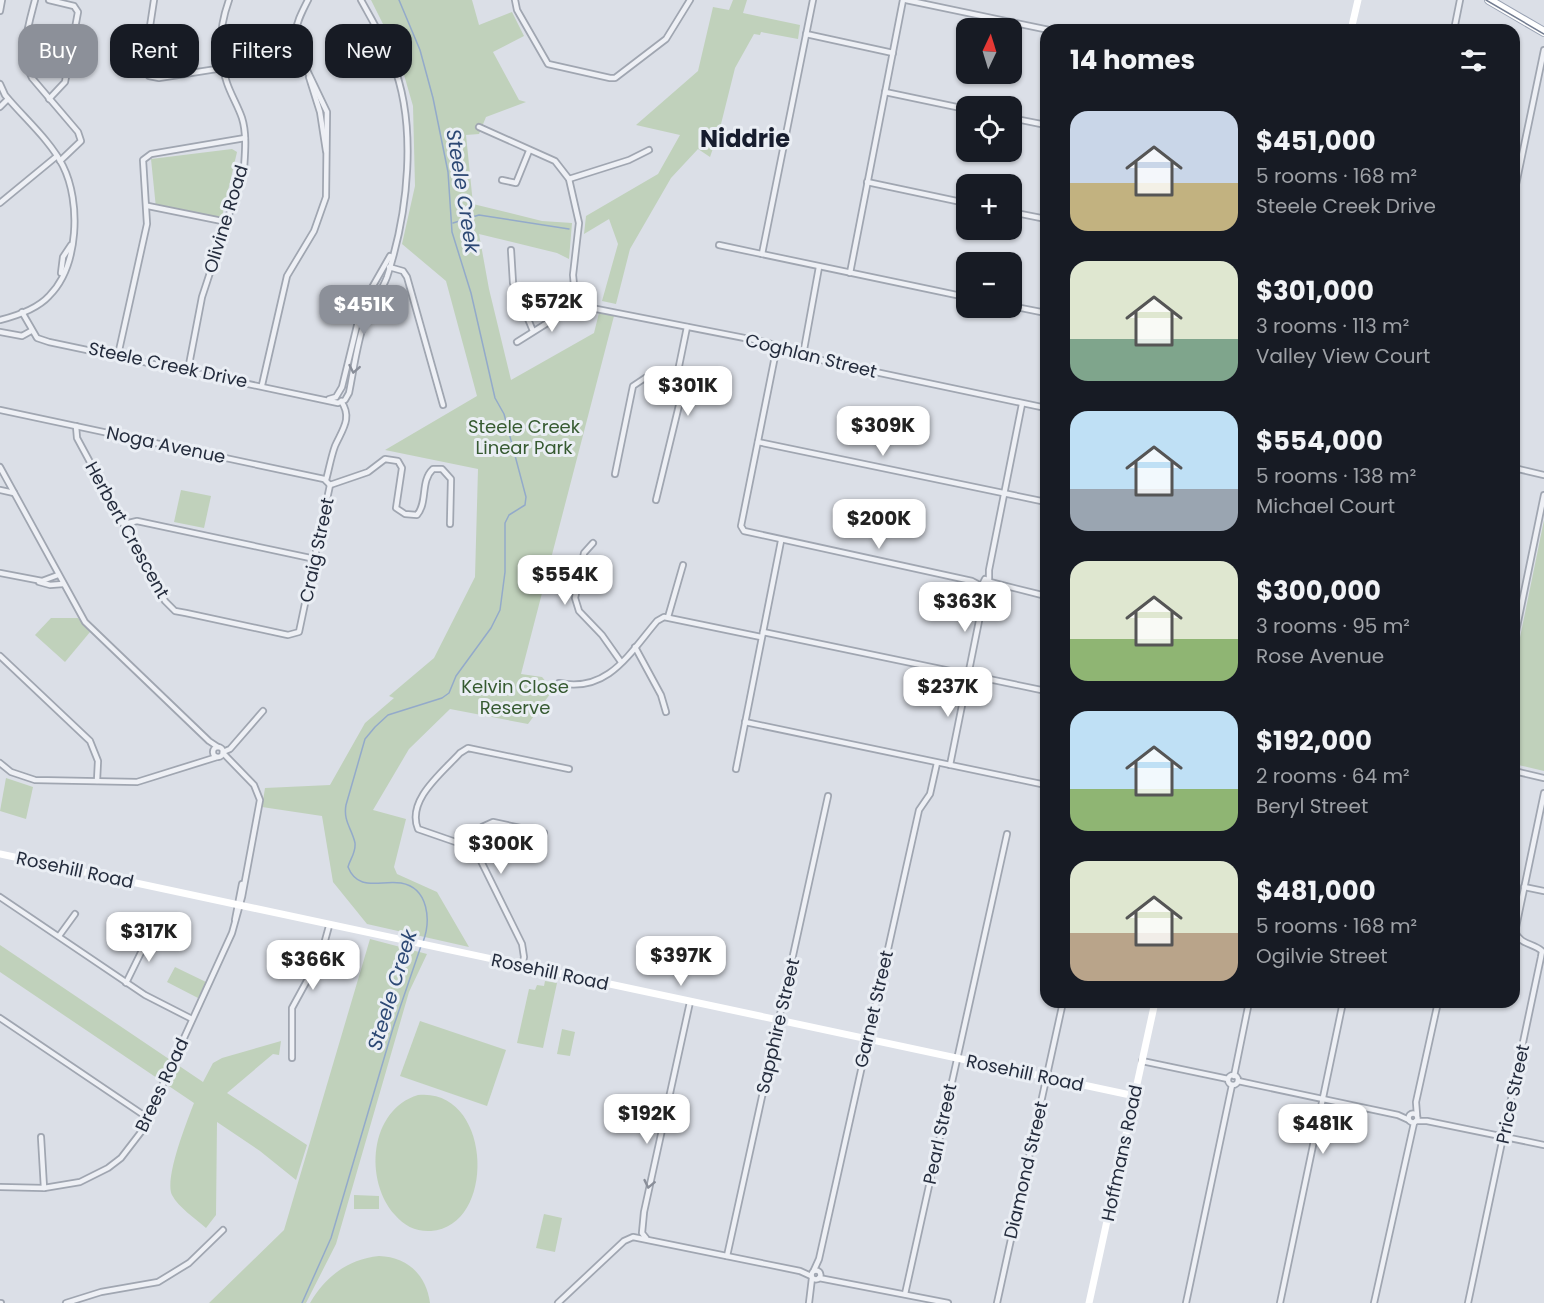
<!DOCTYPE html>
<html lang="en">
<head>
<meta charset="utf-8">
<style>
	body { margin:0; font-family:Poppins,sans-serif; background:#20242c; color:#f1f3f6; height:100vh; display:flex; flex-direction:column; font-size:22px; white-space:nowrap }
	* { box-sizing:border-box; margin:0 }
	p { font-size:20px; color:#9ea1a6 }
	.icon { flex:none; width:33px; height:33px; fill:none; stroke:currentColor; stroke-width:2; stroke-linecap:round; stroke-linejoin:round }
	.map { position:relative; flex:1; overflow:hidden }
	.side { position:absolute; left:1040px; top:24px; width:480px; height:984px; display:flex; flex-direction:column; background:#171b24; border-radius:18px; box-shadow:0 2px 4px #0004 }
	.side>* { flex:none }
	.top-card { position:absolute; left:18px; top:24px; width:570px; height:54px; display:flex; gap:12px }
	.needle { width:39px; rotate:4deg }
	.buttons { position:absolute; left:956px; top:18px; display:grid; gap:12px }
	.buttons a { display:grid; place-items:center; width:66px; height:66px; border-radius:12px; background:#171b24; box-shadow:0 2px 4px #0004; font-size:30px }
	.price { position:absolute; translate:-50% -51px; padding:0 14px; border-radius:12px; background:#fff; color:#222; font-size:20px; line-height:39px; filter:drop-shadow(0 2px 3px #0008) }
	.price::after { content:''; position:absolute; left:50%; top:36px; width:18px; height:14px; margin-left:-9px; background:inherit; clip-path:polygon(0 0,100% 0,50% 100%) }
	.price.selected { background:#8c9099; color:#fff }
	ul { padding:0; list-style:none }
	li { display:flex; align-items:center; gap:18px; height:150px; padding:0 30px }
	li span { display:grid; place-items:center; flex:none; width:168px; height:120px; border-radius:18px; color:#555 }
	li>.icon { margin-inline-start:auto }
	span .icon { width:72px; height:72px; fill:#fffc; stroke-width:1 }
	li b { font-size:26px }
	h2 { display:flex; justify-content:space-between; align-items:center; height:72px; padding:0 30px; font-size:26px }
	.tag { padding:0 21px; border-radius:18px; background:#171b24; box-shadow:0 2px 4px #0004; font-size:21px; line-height:54px }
	.tag.selected { background:#8c9099; color:#fff }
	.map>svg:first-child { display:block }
	.green { fill:#c0d1bb }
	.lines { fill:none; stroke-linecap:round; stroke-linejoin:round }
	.stream { stroke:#93aaca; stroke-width:1.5 }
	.street-casing { stroke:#a0a6b1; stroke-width:8 }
	.primary-casing { stroke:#99a2b3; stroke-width:10 }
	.street { stroke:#eef0f5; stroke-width:4.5 }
	.secondary { stroke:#fff; stroke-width:7 }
	.primary { stroke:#fff; stroke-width:8 }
	.tram { stroke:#737d91; stroke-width:1.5 }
	.oneway { stroke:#898e99 }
	.labels { text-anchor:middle; stroke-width:6; stroke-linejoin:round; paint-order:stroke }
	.street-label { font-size:18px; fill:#242c3d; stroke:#eaeef4 }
	.park-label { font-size:18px; fill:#365a31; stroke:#eaeef4 }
	.water-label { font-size:20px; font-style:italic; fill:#2c4874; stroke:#eaeef4 }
	.district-label { font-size:24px; font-weight:bold; fill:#171d2e; stroke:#eaeef4 }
</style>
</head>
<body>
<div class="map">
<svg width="1544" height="1303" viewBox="0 0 1544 1303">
	<rect width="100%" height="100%" fill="#dbdfe7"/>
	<g class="green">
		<path d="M371 0H472L479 25 512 12 524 36 493 52 519 100 526 102 486 117 479 134 466 135 473 204 542 221 572 223 569 259 557 253 479 234 489 289 511 380 594 333 599 313 614 316 521 674 542 677 553 690 528 724 450 709 409 749 373 810 406 819 394 867 397 874 437 892 469 947 367 924 333 882 322 816 262 807 265 788 330 785 365 723 394 698 389 696 434 658 475 577 478 469 385 450 477 396 446 281 402 244 415 186 413 106 398 54Z"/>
		<path d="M733 0H747L743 13 800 25 798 39 761 32 760 35 754 34 735 68 720 128 710 157 698 149 671 178 630 249 616 304 602 301 618 244 609 219 584 234 586 216 658 174 680 135 636 125 698 71 713 7 729 10Z"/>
		<path d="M232 149 237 152 221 221 156 208 151 159Z"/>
		<path d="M181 490 211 496 204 528 174 522Z"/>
		<path d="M1544 520V771L1514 764V667Z"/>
		<path d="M51 618H78L90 632 65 662 35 635Z"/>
		<path d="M6 778 33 787 26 819 0 811Z"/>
		<path d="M370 939 427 954 409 992 336 1244 306 1303H209L284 1230Z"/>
		<path d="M0 945 203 1082 213 1063 222 1058 281 1041 279 1055 273 1054 227 1093 307 1145 296 1180 260 1151 217 1122 216 1215 206 1228C196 1219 178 1207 172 1195 164 1179 187 1121 194 1103L0 972Z"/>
		<path d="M175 967 206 982 198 998 167 982Z"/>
		<path d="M545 981 557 983 543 1048 517 1043 529 989 535 990 537 985 544 986Z"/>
		<path d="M420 1021 506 1050 487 1106 400 1076Z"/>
		<path d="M562 1029 575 1032 570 1056 557 1054Z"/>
		<path d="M418 1095C492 1087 498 1226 431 1231 417 1232 404 1226 395 1215 364 1181 369 1110 418 1095Z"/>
		<path d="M354 1195 379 1196V1209H354Z"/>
		<path d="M544 1214 562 1218 555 1252 536 1248Z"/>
		<path d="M379 1256C407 1257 426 1274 430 1303H310C325 1277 348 1259 379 1256Z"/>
	</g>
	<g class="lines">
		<g class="stream">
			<path d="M399 0 420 50 433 98 448 172 452 232 471 293 495 398 504 414 526 497 525 505 509 515 505 523V572L500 610 491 628 456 676 449 693 442 698 388 715 375 727 365 739 346 805C343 821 352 829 355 843 356 853 350 859 348 867 358 892 380 880 401 883 429 888 431 921 423 942"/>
			<path d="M453 223 479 215 569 229"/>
			<path d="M302 1303 331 1238 393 1028 421 946"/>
		</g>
		<defs>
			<g id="street">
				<path d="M35 0C28 27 19 53 32 78L78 132 81 141 60 161"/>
				<path d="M49 0 74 6 78 12 65 82 49 99"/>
				<path d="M154 0 147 46 149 76 159 78 223 68"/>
				<path d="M515 0 517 10 548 64 610 78H615L666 39 690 0"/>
				<path d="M906 0 1049 30"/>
				<path d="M0 11 2 0"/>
				<path d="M1454 30 1460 0"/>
				<path d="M806 34 893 53"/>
				<path d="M305 67C291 36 293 29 308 0"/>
				<path d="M309 77 320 112 326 151"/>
				<path d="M0 84 5 95C24 118 50 140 63 166 81 202 79 266 49 296 38 308 16 316 0 320"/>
				<path d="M885 92 966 109"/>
				<path d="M0 107 8 99"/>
				<path d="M1011 118 1046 125"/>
				<path d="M479 127 555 161 569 179 579 223 573 275 576 305"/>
				<path d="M569 179 629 160 649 150"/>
				<path d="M502 180 516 183 529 151"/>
				<path d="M867 182 966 203"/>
				<path d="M1514 194 1544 50"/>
				<path d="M0 203 57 156"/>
				<path d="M148 206 227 222"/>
				<path d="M1011 212 1046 219"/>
				<path d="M719 245 966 297"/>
				<path d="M511 250 513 283 533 331"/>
				<path d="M762 254 813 0"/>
				<path d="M389 267 403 271 407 277 443 405"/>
				<path d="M61 273 63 257 71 245"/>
				<path d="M850 273 903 0"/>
				<path d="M576 305 765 342 828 362 1046 408"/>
				<path d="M1011 306 1046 313"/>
				<path d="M22 312 37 338 49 342 338 403 345 400 349 393C354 368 357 342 366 317 372 303 382 291 387 277 408 213 418 125 392 61 384 40 372 20 361 0"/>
				<path d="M0 332 22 336 31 331"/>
				<path d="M517 342 576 305"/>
				<path d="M777 346 741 526 744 531 972 581 985 588 990 582 985 579 982 585"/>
				<path d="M118 355 147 224 143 160 151 154 245 138"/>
				<path d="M803 355 819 267"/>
				<path d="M188 370 202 297 244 169C245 153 247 134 242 118 238 106 231 95 227 83 217 55 219 28 229 0"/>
				<path d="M262 385 287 276 314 231 326 197 327 112 305 66"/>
				<path d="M329 399 336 397 342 387 362 305 390 256"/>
				<path d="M0 410 324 479 330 485"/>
				<path d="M76 426 77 438 165 601 175 611 186 613 288 635 299 632 330 485"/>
				<path d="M758 442 1046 502"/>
				<path d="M0 467 85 622 209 741 218 747"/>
				<path d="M1514 468 1544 475"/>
				<path d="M615 474 633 386 645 378 678 371"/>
				<path d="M326 480C329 469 331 457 335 446 342 430 353 418 341 401"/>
				<path d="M330 485 368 472 385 459 398 461 402 468 396 508 405 514 417 515C428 502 420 481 433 469H442L451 479 450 524"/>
				<path d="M0 490 14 493"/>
				<path d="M656 500 681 397 678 371 687 327"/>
				<path d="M124 524 137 521 315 559"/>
				<path d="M593 543 584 553 575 598 579 611 602 635 621 662"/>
				<path d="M0 573 42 581 58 575"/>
				<path d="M989 581V570L1022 404"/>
				<path d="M39 582 50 585 63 584"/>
				<path d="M990 582 1046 596"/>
				<path d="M668 617 683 565"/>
				<path d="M763 632 1046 691"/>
				<path d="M1514 641 1544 495"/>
				<path d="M635 647 661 695 666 712"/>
				<path d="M0 656 90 741 98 761 97 781"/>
				<path d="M559 683C608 693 629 654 657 621L664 617 761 637"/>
				<path d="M745 722 1046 785"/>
				<circle cx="218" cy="752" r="5"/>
				<path d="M223 752 230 749 263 711"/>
				<path d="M0 763 11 772 35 780 137 782 217 757"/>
				<path d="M950 765 984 596 988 588"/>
				<path d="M736 769 781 541"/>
				<path d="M1514 771 1544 778"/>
				<path d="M470 847 482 827 493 822 544 833"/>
				<path d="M1524 887 1544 891"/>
				<path d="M0 897 145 995 192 1019"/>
				<path d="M235 920 242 884"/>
				<path d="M59 936 75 914"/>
				<path d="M522 966 524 957 522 944 478 855 470 847 418 829C406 800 443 772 460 753L468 748 569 769"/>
				<path d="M126 983 151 932"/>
				<path d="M0 1018 148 1118"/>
				<path d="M292 1058V1008L321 955 329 926"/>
				<path d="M1142 1061 1228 1079"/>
				<circle cx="1233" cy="1080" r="5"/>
				<path d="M1234 1076 1249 1002"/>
				<path d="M1238 1081 1398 1115 1409 1120"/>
				<circle cx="1413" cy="1118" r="4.5"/>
				<path d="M1417 1115 1416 1102 1438 1002"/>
				<path d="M1416 1121H1427L1544 1145"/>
				<path d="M41 1137 44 1188"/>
				<path d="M0 1187 44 1188 80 1182 108 1168 121 1158 141 1132 232 933 242 897 260 800 254 785 223 753"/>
				<path d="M646 1238 642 1233 644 1212 690 1002"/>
				<path d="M727 1256 828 796"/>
				<path d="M814 1270 819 1259 919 810 930 794 937 763"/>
				<circle cx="816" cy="1275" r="4.5"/>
				<path d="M819 1278 948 1303"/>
				<path d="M905 1294 1007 834"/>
				<path d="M0 1303H1"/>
				<path d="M66 1303 101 1292 158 1282 189 1263 223 1230"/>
				<path d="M558 1303 624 1241 633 1237 800 1271 811 1276"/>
				<path d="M809 1303 812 1278"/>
				<path d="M997 1303 1063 1002"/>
				<path d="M1186 1303 1232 1085"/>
				<path d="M1280 1303 1343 1002"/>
				<path d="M1374 1303 1414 1123"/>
				<path d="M1468 1303 1541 957 1542 951C1533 943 1521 945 1515 932L1544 793"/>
			</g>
			<path id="primary" d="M1489 0 1544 32"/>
		</defs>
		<use href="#street" class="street-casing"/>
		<use href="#primary" class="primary-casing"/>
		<use href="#street" class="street"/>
		<g class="secondary">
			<path d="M1351 30 1358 0"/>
			<path d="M0 854 1135 1096"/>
			<path d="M1089 1303 1155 1002"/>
		</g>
		<use href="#primary" class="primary"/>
		<path class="tram" d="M1486 0 1544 34"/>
	</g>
	<defs><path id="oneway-chevron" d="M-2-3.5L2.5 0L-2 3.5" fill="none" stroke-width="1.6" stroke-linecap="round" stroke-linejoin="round" transform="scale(1.5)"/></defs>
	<g class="oneway">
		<use href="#oneway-chevron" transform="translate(354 369) rotate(101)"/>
		<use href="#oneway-chevron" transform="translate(649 1184) rotate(102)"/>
	</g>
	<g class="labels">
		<g class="street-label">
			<text transform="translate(226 219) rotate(-73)" y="6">Olivine Road</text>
			<text transform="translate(811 356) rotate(14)" y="6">Coghlan Street</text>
			<text transform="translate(168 365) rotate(12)" y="6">Steele Creek Drive</text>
			<text transform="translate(166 445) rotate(12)" y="6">Noga Avenue</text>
			<text transform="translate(127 530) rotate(61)" y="6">Herbert Crescent</text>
			<text transform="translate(317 550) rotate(-78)" y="6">Craig Street</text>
			<text transform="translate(75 870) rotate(12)" y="6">Rosehill Road</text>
			<text transform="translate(550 972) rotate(12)" y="6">Rosehill Road</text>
			<text transform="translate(874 1009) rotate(-77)" y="6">Garnet Street</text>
			<text transform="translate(778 1026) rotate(-77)" y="6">Sapphire Street</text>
			<text transform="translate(1025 1073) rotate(12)" y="6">Rosehill Road</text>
			<text transform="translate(162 1085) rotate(-65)" y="6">Brees Road</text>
			<text transform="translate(1513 1094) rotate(-78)" y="6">Price Street</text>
			<text transform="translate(940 1134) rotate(-78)" y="6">Pearl Street</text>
			<text transform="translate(1122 1153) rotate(-78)" y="6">Hoffmans Road</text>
			<text transform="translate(1026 1170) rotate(-77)" y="6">Diamond Street</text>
		</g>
		<g class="park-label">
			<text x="524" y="433">Steele Creek<tspan x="524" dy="21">Linear Park</tspan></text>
			<text x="515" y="693">Kelvin Close<tspan x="515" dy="21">Reserve</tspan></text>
		</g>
		<g class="water-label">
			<text transform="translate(463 191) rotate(81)" y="7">Steele Creek</text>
			<text transform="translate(392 990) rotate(-73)" y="7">Steele Creek</text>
		</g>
		<g class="district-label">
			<text x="745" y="147">Niddrie</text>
		</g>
	</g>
</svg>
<div class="buttons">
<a><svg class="needle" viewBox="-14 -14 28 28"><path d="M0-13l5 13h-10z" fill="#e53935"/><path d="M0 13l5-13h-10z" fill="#9ea1a6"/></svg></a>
<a><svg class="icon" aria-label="locate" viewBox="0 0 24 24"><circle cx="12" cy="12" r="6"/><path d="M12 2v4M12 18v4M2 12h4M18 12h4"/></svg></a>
<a>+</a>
<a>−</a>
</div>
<b class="price" style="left:552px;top:333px">$572K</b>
<b class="price selected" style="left:364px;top:336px">$451K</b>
<b class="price" style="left:688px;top:417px">$301K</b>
<b class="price" style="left:883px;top:457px">$309K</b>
<b class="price" style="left:879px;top:550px">$200K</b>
<b class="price" style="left:565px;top:606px">$554K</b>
<b class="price" style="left:965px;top:633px">$363K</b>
<b class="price" style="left:948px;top:718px">$237K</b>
<b class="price" style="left:501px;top:875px">$300K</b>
<b class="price" style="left:149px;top:963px">$317K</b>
<b class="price" style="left:681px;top:987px">$397K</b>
<b class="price" style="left:313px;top:991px">$366K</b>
<b class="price" style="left:647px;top:1145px">$192K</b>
<b class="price" style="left:1323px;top:1155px">$481K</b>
<div class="top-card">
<a class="tag selected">Buy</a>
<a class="tag">Rent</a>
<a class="tag">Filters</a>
<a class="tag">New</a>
</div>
<section class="side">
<h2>14 homes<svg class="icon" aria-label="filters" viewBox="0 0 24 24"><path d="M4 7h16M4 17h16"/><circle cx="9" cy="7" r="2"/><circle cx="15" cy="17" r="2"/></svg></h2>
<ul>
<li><span style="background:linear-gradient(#c9d6e8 60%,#c2b280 0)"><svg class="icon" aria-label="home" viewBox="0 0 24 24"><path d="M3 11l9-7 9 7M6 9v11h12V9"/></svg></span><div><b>$451,000</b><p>5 rooms · 168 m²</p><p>Steele Creek Drive</p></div></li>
<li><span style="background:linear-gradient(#dfe7d0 65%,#7fa58c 0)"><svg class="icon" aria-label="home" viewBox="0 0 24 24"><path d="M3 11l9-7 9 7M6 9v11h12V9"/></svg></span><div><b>$301,000</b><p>3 rooms · 113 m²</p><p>Valley View Court</p></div></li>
<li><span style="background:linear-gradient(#bfe0f5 65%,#9aa5b1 0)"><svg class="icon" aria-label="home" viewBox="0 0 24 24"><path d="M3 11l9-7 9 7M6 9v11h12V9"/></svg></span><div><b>$554,000</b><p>5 rooms · 138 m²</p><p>Michael Court</p></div></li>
<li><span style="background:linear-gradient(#dfe7d0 65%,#8fb573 0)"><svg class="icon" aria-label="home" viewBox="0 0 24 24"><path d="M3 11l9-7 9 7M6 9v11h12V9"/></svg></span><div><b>$300,000</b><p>3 rooms · 95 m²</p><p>Rose Avenue</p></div></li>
<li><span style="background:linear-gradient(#bfe0f5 65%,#8fb573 0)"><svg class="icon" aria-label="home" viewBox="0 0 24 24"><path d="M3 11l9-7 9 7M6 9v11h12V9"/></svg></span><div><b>$192,000</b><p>2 rooms · 64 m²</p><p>Beryl Street</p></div></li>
<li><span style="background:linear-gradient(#dfe7d0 60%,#b9a48a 0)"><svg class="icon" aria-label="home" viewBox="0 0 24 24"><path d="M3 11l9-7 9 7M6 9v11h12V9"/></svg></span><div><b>$481,000</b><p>5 rooms · 168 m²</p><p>Ogilvie Street</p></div></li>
</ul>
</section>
</div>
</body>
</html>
